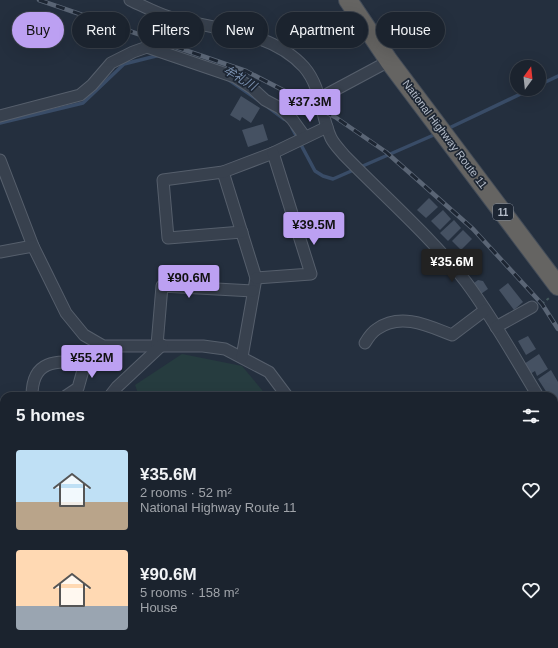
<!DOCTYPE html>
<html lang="en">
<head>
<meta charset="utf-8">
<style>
	body { margin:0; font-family:Helvetica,"Noto Sans JP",sans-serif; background:#282f3a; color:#f1f3f6; height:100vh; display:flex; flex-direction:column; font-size:15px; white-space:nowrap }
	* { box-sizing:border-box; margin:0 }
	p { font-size:13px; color:#a0a4aa }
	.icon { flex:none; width:22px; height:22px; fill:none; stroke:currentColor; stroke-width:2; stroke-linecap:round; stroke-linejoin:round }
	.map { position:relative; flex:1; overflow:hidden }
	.side { position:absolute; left:0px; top:392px; width:558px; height:256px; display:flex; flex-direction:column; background:#1b232e; border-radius:12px 12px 0 0; box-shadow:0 4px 16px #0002,0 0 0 1px #39404a }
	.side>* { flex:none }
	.top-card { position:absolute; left:12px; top:12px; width:534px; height:36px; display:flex; gap:8px }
	.needle { width:26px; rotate:15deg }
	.fabs { position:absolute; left:510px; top:60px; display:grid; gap:8px }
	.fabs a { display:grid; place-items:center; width:36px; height:36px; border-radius:50%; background:#1b232e; box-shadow:0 4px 16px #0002,0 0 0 1px #39404a; font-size:20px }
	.price { position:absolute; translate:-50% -34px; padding:0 9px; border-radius:4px; background:#bca0f2; color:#111; font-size:13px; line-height:26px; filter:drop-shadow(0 1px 2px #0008) }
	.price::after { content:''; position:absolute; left:50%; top:24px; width:12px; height:9px; margin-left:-6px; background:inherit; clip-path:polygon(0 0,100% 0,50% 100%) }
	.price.selected { background:#222; color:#fff }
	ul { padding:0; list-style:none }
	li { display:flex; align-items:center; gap:12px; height:100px; padding:0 16px }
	li span { display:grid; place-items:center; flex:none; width:112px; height:80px; border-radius:4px; color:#555 }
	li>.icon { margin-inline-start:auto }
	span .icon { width:48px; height:48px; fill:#fffc; stroke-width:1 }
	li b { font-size:17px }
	h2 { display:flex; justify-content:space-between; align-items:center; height:48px; padding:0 16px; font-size:17px }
	.pill { padding:0 14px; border-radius:18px; background:#1b232e; box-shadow:0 4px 16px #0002,0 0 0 1px #39404a; font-size:14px; line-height:36px }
	.pill.selected { background:#bca0f2; color:#111 }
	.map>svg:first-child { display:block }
	.green { fill:#263c3f }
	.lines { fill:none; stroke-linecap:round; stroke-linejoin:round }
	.stream { stroke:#394c67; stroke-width:3.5 }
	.building { fill:#455162 }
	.minor-casing { stroke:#565f6c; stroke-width:13 }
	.trunk-casing { stroke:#434c59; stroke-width:20 }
	.path { stroke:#44595c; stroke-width:2; stroke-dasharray:3 3; stroke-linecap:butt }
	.minor { stroke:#38414e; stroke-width:11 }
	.trunk { stroke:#656462; stroke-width:18 }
	.rail-casing { stroke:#5a6575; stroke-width:4.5 }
	.rail { stroke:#1d2633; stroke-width:3; stroke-dasharray:9; stroke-linecap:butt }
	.labels { text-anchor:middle; stroke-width:3.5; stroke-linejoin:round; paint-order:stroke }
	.shield { fill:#1d2633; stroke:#878f9c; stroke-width:1 }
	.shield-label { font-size:10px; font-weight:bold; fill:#b4bcc9 }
	.street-label { font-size:11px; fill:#b4bcc9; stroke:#1d2633 }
	.water-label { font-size:12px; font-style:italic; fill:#7c92b1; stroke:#1d2633 }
</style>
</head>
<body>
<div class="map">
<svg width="558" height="648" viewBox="0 0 558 648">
	<rect width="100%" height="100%" fill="#242f3e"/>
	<path class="green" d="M182 354 242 366 267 396H139L135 385Z"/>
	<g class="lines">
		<g class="stream">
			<path d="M229 80 258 100"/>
			<path d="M539 85 558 76"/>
			<path d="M268 107 284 119"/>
			<path d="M0 123 83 103 124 64 160 55"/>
			<path d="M292 128 315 171 323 176 333 179 436 134"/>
			<path d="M447 129 531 89"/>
		</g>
	</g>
	<g class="building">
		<path d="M241 96 260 108 251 123 242 117 240 121 230 115Z"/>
		<path d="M263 124 268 140 248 147 242 130Z"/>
		<path d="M429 198 438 207 426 218 417 210Z"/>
		<path d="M443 210 451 219 440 230 431 221Z"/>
		<path d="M454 220 461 228 448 241 440 233Z"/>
		<path d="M463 230 472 239 461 250 452 241Z"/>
		<path d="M478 280 483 281 488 289 478 296 470 286Z"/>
		<path d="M508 283 523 302 514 310 499 290Z"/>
		<path d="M528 336 536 349 526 355 518 341Z"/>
		<path d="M539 354 548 369 537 376 535 371 530 374 524 364Z"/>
		<path d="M551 370 558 382V399L554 401V396H549L538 379Z"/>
	</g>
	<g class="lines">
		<defs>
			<g id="minor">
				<path d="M130 0C143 6 156 13 169 17 214 30 271 30 304 67 322 88 320 114 331 138 334 144 339 149 344 155 384 196 431 237 466 282 493 318 515 358 538 396"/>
				<path d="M320 98 389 61"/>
				<path d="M0 116 80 95 92 85 111 63 133 52 147 47 235 77 252 88 265 100 280 108 292 119 305 137"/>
				<path d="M0 160 33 246 66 313 84 335 103 346H203L225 349 269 372 287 396"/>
				<path d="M223 172 256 278 242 357"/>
				<path d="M242 232 168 238 163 180 223 172 273 153 327 127"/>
				<path d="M0 252 33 246"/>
				<path d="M256 278 311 274 273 153"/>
				<path d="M496 327 532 307"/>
				<path d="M365 343C368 338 372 332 377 329 401 312 429 326 452 335L485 310"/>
				<path d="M157 345 162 286 253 291"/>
				<path d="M32 396C32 359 56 361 85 363"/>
				<path d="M66 396 78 388 85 363 103 346"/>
				<path d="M110 396 117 387 162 345"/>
				<path d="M554 423 558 429"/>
				<path d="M554 525 558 532"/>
				<path d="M554 622 558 621"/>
				<path d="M85 644 86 648"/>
				<path d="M197 644 198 648"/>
				<path d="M257 644 258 648"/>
				<path d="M326 648V644"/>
				<path d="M507 648 521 644"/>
			</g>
			<path id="trunk" d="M348 0 389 61 558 286"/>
		</defs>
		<use href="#minor" class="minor-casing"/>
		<use href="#trunk" class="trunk-casing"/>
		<path class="path" d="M542 304 549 298"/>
		<use href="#minor" class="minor"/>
		<use href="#trunk" class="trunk"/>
		<defs>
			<path id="rail" d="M39 0 246 71 335 117 386 152 473 229 542 304 558 329"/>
		</defs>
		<use href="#rail" class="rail-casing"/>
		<use href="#rail" class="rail"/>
	</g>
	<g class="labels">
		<rect class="shield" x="493" y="204" width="20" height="16" rx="3"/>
		<g class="shield-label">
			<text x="503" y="216">11</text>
		</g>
		<g class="street-label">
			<text transform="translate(445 134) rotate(53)" y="4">National Highway Route 11</text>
		</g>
		<g class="water-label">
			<text transform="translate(240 78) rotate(31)" y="4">牟礼川</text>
		</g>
	</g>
</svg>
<div class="fabs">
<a><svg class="needle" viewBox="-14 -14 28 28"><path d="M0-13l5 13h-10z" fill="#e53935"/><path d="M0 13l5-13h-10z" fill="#a0a4aa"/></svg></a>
</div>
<b class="price" style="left:310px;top:123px">¥37.3M</b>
<b class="price" style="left:314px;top:246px">¥39.5M</b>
<b class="price selected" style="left:452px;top:283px">¥35.6M</b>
<b class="price" style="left:189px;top:299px">¥90.6M</b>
<b class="price" style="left:92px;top:379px">¥55.2M</b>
<div class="top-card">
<a class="pill selected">Buy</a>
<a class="pill">Rent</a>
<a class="pill">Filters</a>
<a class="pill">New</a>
<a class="pill">Apartment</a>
<a class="pill">House</a>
</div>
<section class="side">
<h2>5 homes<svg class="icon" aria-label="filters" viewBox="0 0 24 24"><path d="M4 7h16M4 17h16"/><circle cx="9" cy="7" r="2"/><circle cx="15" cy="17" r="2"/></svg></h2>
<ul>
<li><span style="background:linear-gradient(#bfe0f5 65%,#b9a48a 0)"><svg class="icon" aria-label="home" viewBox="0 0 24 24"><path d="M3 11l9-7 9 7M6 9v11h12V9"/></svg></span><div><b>¥35.6M</b><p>2 rooms · 52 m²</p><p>National Highway Route 11</p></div><svg class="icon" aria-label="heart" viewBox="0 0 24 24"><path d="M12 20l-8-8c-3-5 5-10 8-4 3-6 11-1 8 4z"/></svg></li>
<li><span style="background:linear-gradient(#ffd9b3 70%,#9aa5b1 0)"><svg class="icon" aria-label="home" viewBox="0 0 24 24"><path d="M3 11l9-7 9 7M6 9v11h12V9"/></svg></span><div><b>¥90.6M</b><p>5 rooms · 158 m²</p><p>House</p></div><svg class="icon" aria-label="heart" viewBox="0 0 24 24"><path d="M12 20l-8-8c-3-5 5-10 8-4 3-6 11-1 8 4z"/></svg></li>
</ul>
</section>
</div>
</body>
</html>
